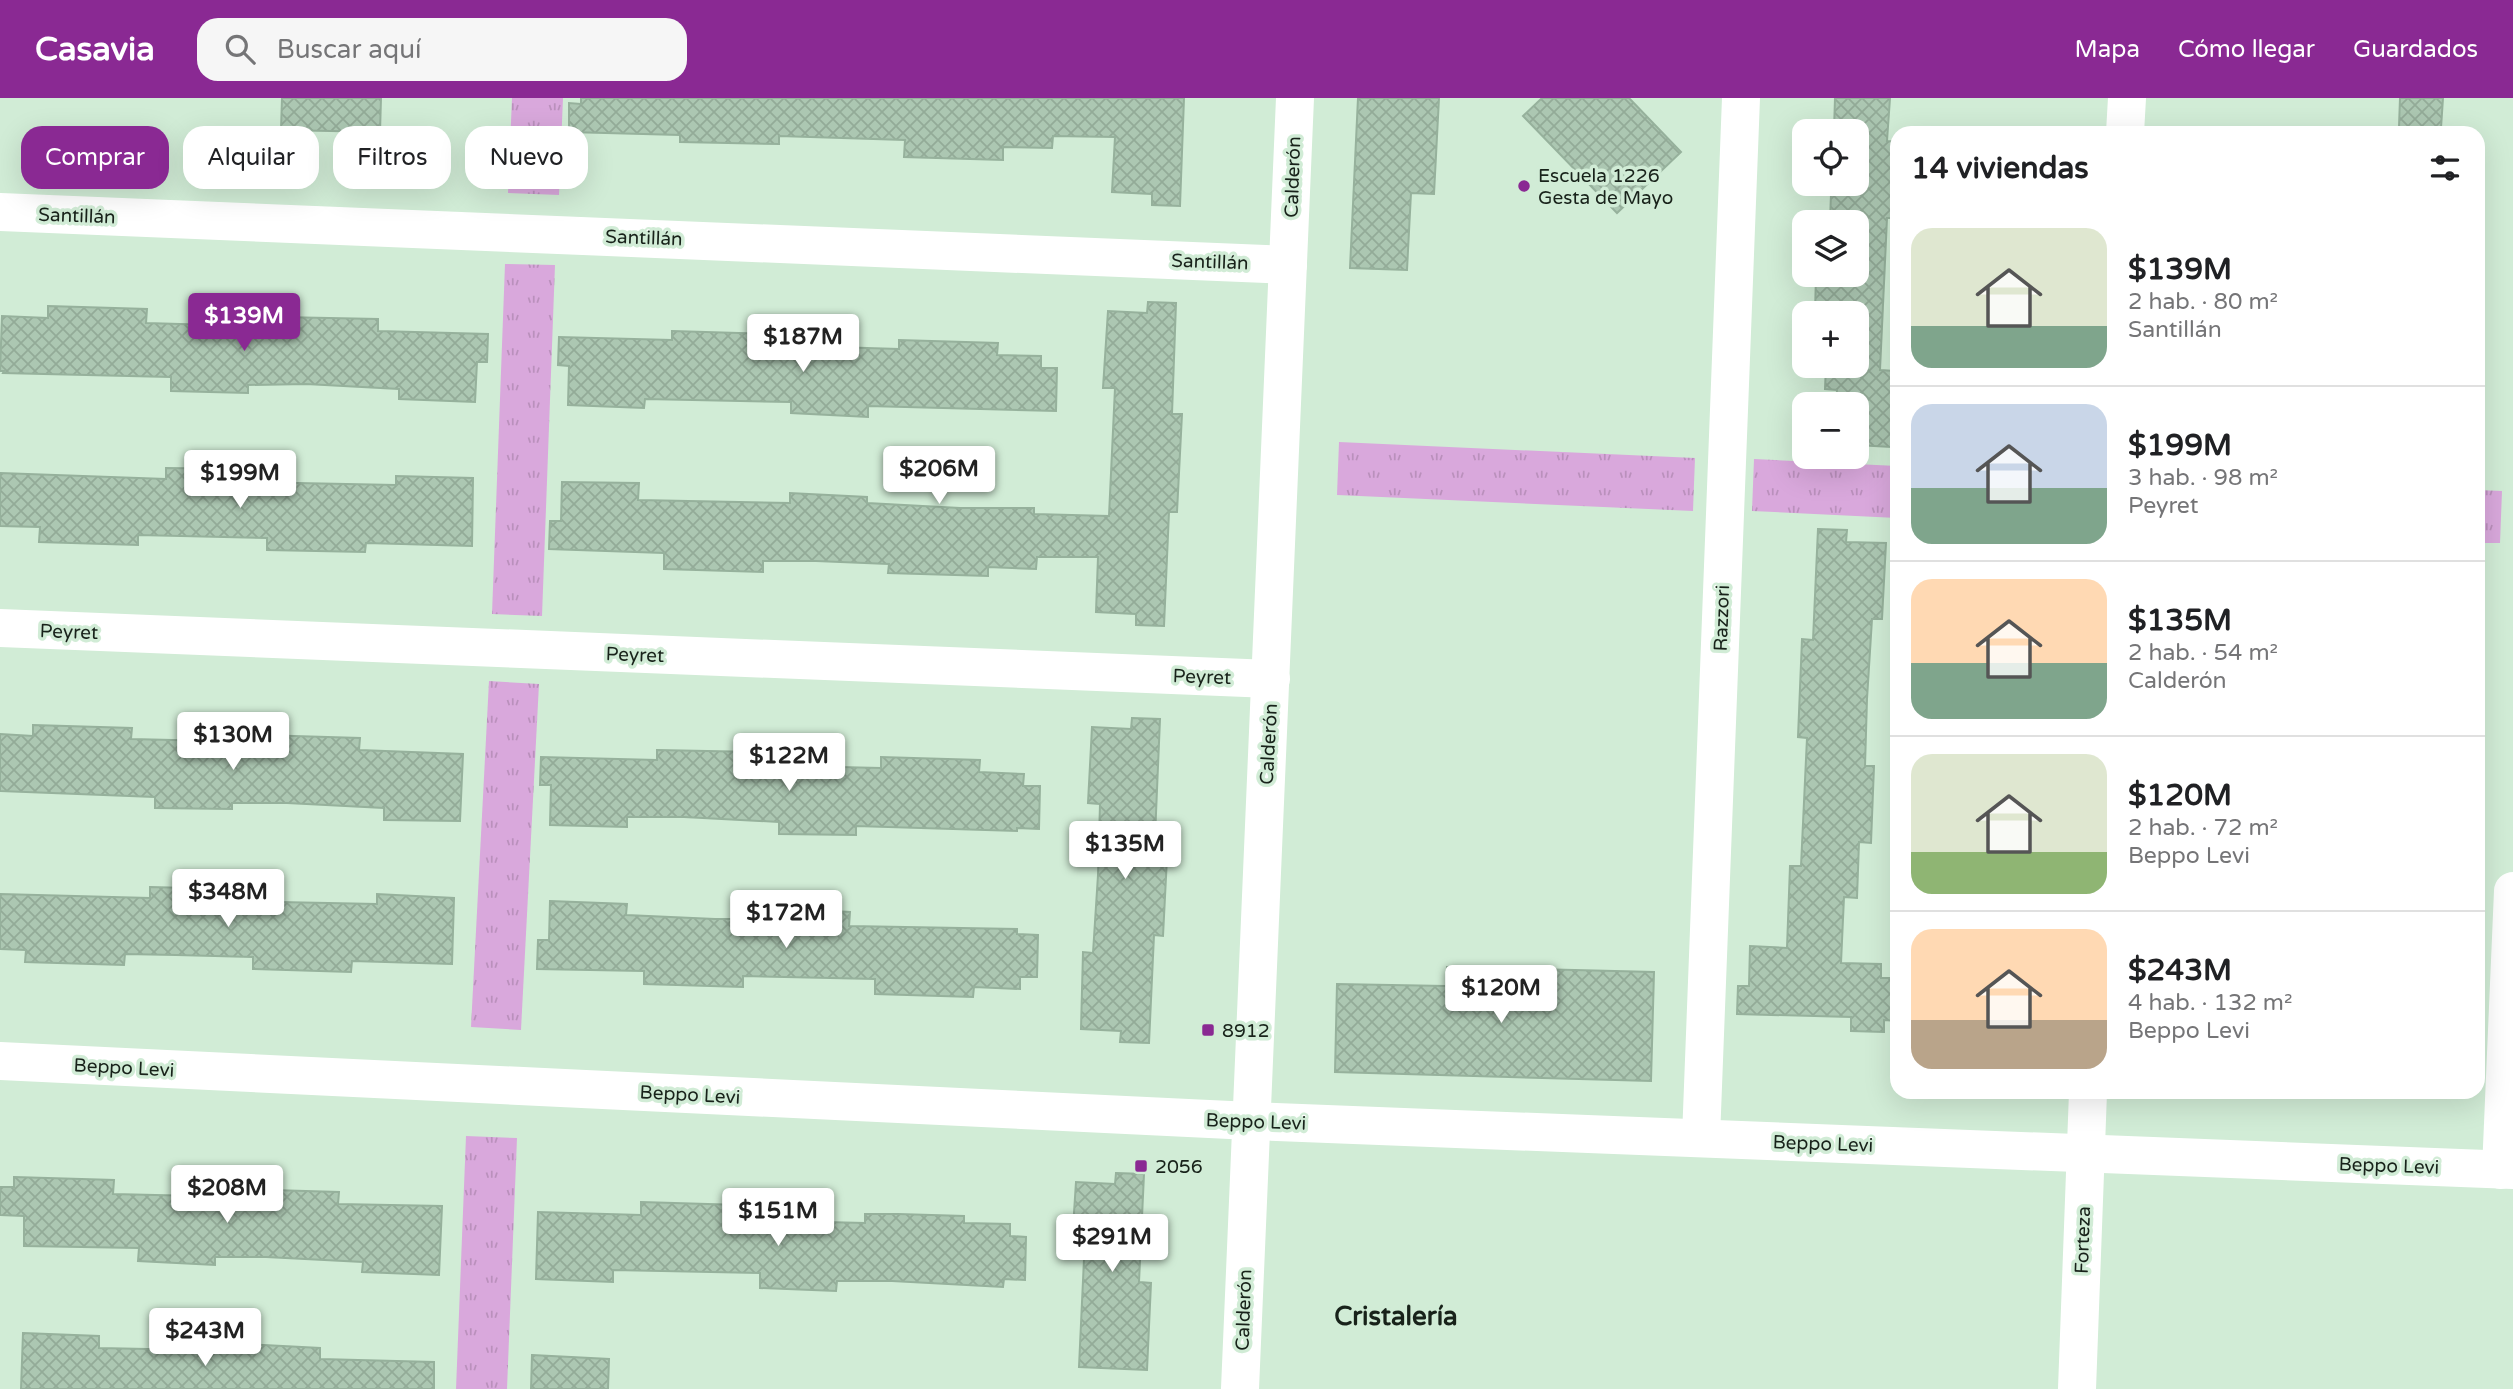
<!DOCTYPE html>
<html lang="es">
<head>
<meta charset="utf-8">
<style>
	body { margin:0; font-family:"Varela Round",sans-serif; background:#f6f6f6; color:#202124; height:100vh; display:flex; flex-direction:column; font-size:26px; white-space:nowrap }
	* { box-sizing:border-box; margin:0 }
	p { font-size:23px; color:#757577 }
	.icon { flex:none; width:38px; height:38px; fill:none; stroke:currentColor; stroke-width:2; stroke-linecap:round; stroke-linejoin:round }
	.map { position:relative; flex:1; overflow:hidden }
	.details { position:absolute; left:1890px; top:28px; width:595px; height:973px; display:flex; flex-direction:column; background:#fff; border-radius:21px; box-shadow:0 7px 28px #0002 }
	.details>* { flex:none }
	.banner { position:absolute; left:21px; top:28px; width:665px; height:63px; display:flex; gap:14px }
	.tools { position:absolute; left:1792px; top:21px; display:grid; gap:14px }
	.tools a { display:grid; place-items:center; width:77px; height:77px; border-radius:14px; background:#fff; box-shadow:0 7px 28px #0002; font-size:35px }
	.price { position:absolute; translate:-50% -60px; padding:0 16px; border-radius:7px; background:#fff; color:#222; font-size:23px; line-height:46px; filter:drop-shadow(0 2px 4px #0008) }
	.price::after { content:''; position:absolute; left:50%; top:42px; width:21px; height:16px; margin-left:-10px; background:inherit; clip-path:polygon(0 0,100% 0,50% 100%) }
	.price.active { background:#8a2993; color:#fff }
	ul { padding:0; list-style:none }
	li { display:flex; align-items:center; gap:21px; height:175px; padding:0 21px }
	li+li { border-top:2px solid #e0e0e0 }
	li span { display:grid; place-items:center; flex:none; width:196px; height:140px; border-radius:21px; color:#555 }
	li>.icon { margin-inline-start:auto }
	span .icon { width:84px; height:84px; fill:#fffc; stroke-width:1 }
	li b { font-size:30px }
	h2 { display:flex; justify-content:space-between; align-items:center; height:84px; padding:0 21px; font-size:30px }
	.pill { padding:0 24px; border-radius:21px; background:#fff; box-shadow:0 7px 28px #0002; font-size:24px; line-height:63px }
	.pill.active { background:#8a2993; color:#fff }
	header { display:flex; align-items:center; gap:42px; box-sizing:border-box; height:98px; padding:0 35px; background:#8a2993; color:#fff }
	header strong { font-size:33px }
	nav { display:flex; gap:38px; margin-inline-start:auto; font-size:24px }
	.search { width:490px; height:63px; background:#f6f6f6; display:flex; align-items:center; gap:18px; box-sizing:border-box; padding:0 24px; border-radius:21px; color:#757577; font-size:26px }
	.map>svg:first-child { display:block }
	.grass { fill:url(#grass-tufts) }
	.building { fill:url(#building-cross-hatch); stroke:#96b19c; stroke-width:2 }
	.lines { fill:none; stroke-linecap:round; stroke-linejoin:round }
	.minor { stroke:#fff; stroke-width:38 }
	.poi-dot { fill:#8a2993; stroke:#d1ecd6; stroke-width:2.5 }
	.labels { text-anchor:middle; stroke-width:7; stroke-linejoin:round; paint-order:stroke }
	.poi-label { font-size:19px; fill:#18221a; stroke:#d1ecd6; text-anchor:start }
	.street-label { font-size:19px; fill:#18221a; stroke:#d1ecd6 }
	.district-label { font-size:26px; font-weight:bold; fill:#18221a; stroke:#d1ecd6 }
</style>
</head>
<body>
<header>
<strong>Casavia</strong>
<div class="search"><svg class="icon" aria-label="search" viewBox="0 0 24 24"><circle cx="10" cy="10" r="6"/><path d="M15 15l6 6"/></svg>Buscar aquí</div>
<nav><a>Mapa</a><a>Cómo llegar</a><a>Guardados</a></nav>
</header>
<div class="map">
<svg width="2513" height="1291" viewBox="0 0 2513 1291">
	<defs>
		<pattern id="grass-tufts" width="24" height="20" patternUnits="userSpaceOnUse" patternTransform="scale(1.75)"><rect width="24" height="20" fill="#d9a8dc"/><path d="M3 7l-1-3M5 7V3M7 7l1-3M15 17l-1-3M17 17v-4M19 17l1-3" fill="none" stroke="#ba90bc"/></pattern>
		<pattern id="building-cross-hatch" width="8" height="8" patternUnits="userSpaceOnUse" patternTransform="scale(1.75)"><rect width="8" height="8" fill="#acc7b2"/><path d="M0 0l8 8M0 8l8-8" fill="none" stroke="#93ab98"/></pattern>
	</defs>
	<rect width="100%" height="100%" fill="#d1ecd6"/>
	<g class="grass">
		<path d="M512 0H563L559 97 508 95Z"/>
		<path d="M505 166 555 167 542 518 492 516Z"/>
		<path d="M1339 344 1695 360 1693 413 1337 397Z"/>
		<path d="M1754 361 1897 368V420L1752 413Z"/>
		<path d="M2478 392 2502 393 2500 445H2478Z"/>
		<path d="M489 583 539 586 521 932 471 929Z"/>
		<path d="M466 1038 517 1040 507 1291H456Z"/>
	</g>
	<g class="building">
		<path d="M282 0H381L380 34 281 32Z"/>
		<path d="M581 0H1184L1180 108 1152 107V96L1112 94 1115 39 1053 38 1052 50 1003 49V62L904 59 905 42 779 38V46L680 44V37L569 34V5L581 6Z"/>
		<path d="M1358 0H1439L1434 96 1411 95 1407 172 1350 170Z"/>
		<path d="M1542 0H1629L1681 54 1617 115 1523 18Z"/>
		<path d="M1835 0H1890L1887 43 1897 44V120H1887L1880 272 1894 273 1891 349 1857 347V306H1836L1837 292 1825 291 1826 268H1857V215H1815L1816 177H1857V124H1830L1831 96H1844V86H1857V33H1834Z"/>
		<path d="M2400 0H2443L2441 30 2399 29Z"/>
		<path d="M1148 204 1176 205 1172 316H1182L1177 414H1169L1164 528 1136 527V516L1096 514 1098 459H1037L1036 471 988 469V478L888 475 889 466 816 463H763V474L664 471V455L549 451 550 423H561L562 384 639 385 638 402 790 405V395L867 399V405L960 410H1034V416L1109 418 1115 290H1103L1108 213 1147 215Z"/>
		<path d="M48 208 147 211 146 225 279 229 280 219 378 221V233L488 236 487 264H477L475 304 399 301V291L306 286 248 287V295L171 293V279L3 275 4 273H0L2 218 48 220Z"/>
		<path d="M672 233 771 236 770 247 899 251V242L998 245 997 257 1041 258V270H1057L1056 313 868 308V319L791 315V304L645 301 644 310 568 307 569 268 558 267 559 239 672 242Z"/>
		<path d="M166 370 243 371V383L297 385 396 387V378L473 380 472 448 366 445 365 454 267 452V440L138 437V447L39 444 40 429 0 428V375L166 381Z"/>
		<path d="M1818 431 1847 432 1846 444 1886 445 1882 521H1872L1867 601 1865 668H1874L1871 745 1859 744 1857 800 1844 799 1841 865 1881 866V880H1897V923L1884 922V934L1851 933V919L1737 916 1738 888H1749L1750 848 1787 850 1790 768H1801L1807 640 1798 639 1802 541 1813 542Z"/>
		<path d="M1132 620 1160 621 1155 739 1168 740 1163 838 1154 837 1149 945 1120 944 1121 933 1081 931 1083 854 1093 855 1098 777 1100 706 1088 705 1092 629 1131 631Z"/>
		<path d="M33 627 132 630 131 641 260 644 261 637 360 640 359 652 463 656 460 723 384 722V710L287 705H232V711L155 710V699L0 693V636L33 638Z"/>
		<path d="M657 652 756 654 755 667 881 670V659L980 662 979 674 1024 676 1023 688H1040L1039 731 1017 730V733L856 728V737L779 736V724L684 719H627V729L550 727 551 687H540L541 659 657 662Z"/>
		<path d="M150 789 227 791 226 803 377 806V796L454 800 452 866 352 863 351 874 253 871V859L176 857 125 856 124 867 25 864 26 852 0 851V796L150 800Z"/>
		<path d="M550 803 627 806 626 817 715 821H773V810L850 814 849 828 1017 831V836L1038 837 1037 879H1020V891L974 889 973 899 875 896V881L743 878V889L644 886V873L537 871 538 842H549Z"/>
		<path d="M1447 869 1654 874 1651 983 1335 974 1337 886 1446 888Z"/>
		<path d="M1116 1075 1144 1076 1139 1184 1151 1185 1147 1272 1079 1269 1084 1161H1071L1076 1084 1115 1086Z"/>
		<path d="M14 1079 114 1082 113 1096 240 1099V1091L339 1094 338 1106 442 1108 439 1177 362 1174 363 1164 266 1159H215V1167L138 1163 139 1150 24 1148V1118L0 1117V1089H14Z"/>
		<path d="M641 1104 740 1107V1122L865 1125V1116H898L964 1118V1125L1010 1126V1138L1026 1139 1025 1182 1004 1181 1003 1189 892 1183H837L836 1193 760 1190V1175L613 1172V1184L536 1181 538 1114 641 1117Z"/>
		<path d="M23 1235 99 1238V1250L243 1253V1246L320 1250V1261L434 1264V1291H21Z"/>
		<path d="M532 1257 609 1261 608 1291H531Z"/>
	</g>
	<g class="lines">
		<g class="minor">
			<path d="M2125 35 2127 0"/>
			<path d="M0 114 1288 167"/>
			<path d="M0 530 1271 581"/>
			<path d="M0 963 1251 1023 2513 1072"/>
			<path d="M1701 1040 1741 0"/>
			<path d="M2501 1072 2513 793"/>
			<path d="M1240 1291 1295 0"/>
			<path d="M2077 1291 2088 994"/>
		</g>
	</g>
	<g class="poi-dot">
		<circle cx="1524" cy="88" r="7"/>
		<rect x="1201" y="925" width="14" height="14" rx="3.5"/>
		<rect x="1134" y="1061" width="14" height="14" rx="3.5"/>
	</g>
	<g class="labels">
		<g class="poi-label">
			<text x="1538" y="84">Escuela 1226<tspan x="1538" dy="22">Gesta de Mayo</tspan></text>
			<text x="1222" y="939">8912</text>
			<text x="1155" y="1075">2056</text>
		</g>
		<g class="street-label">
			<text transform="translate(1292 79) rotate(-88)" y="7">Calderón</text>
			<text transform="translate(77 117) rotate(2)" y="7">Santillán</text>
			<text transform="translate(644 139) rotate(2)" y="7">Santillán</text>
			<text transform="translate(1210 163) rotate(2)" y="7">Santillán</text>
			<text transform="translate(1721 520) rotate(-88)" y="7">Razzori</text>
			<text transform="translate(69 533) rotate(2)" y="7">Peyret</text>
			<text transform="translate(635 556) rotate(2)" y="7">Peyret</text>
			<text transform="translate(1202 578) rotate(2)" y="7">Peyret</text>
			<text transform="translate(1268 646) rotate(-87)" y="7">Calderón</text>
			<text transform="translate(124 969) rotate(3)" y="7">Beppo Levi</text>
			<text transform="translate(690 996) rotate(3)" y="7">Beppo Levi</text>
			<text transform="translate(1256 1023) rotate(2)" y="7">Beppo Levi</text>
			<text transform="translate(1823 1045) rotate(2)" y="7">Beppo Levi</text>
			<text transform="translate(2389 1067) rotate(2)" y="7">Beppo Levi</text>
			<text transform="translate(2082 1142) rotate(-88)" y="7">Forteza</text>
			<text transform="translate(1243 1212) rotate(-88)" y="7">Calderón</text>
		</g>
		<g class="district-label">
			<text x="1396" y="1227">Cristalería</text>
		</g>
	</g>
</svg>
<div class="tools">
<a><svg class="icon" aria-label="locate" viewBox="0 0 24 24"><circle cx="12" cy="12" r="6"/><path d="M12 2v4M12 18v4M2 12h4M18 12h4"/></svg></a>
<a><svg class="icon" aria-label="layers" viewBox="0 0 24 24"><path d="M12 4l9 5-9 5-9-5zM3 14l9 5 9-5"/></svg></a>
<a>+</a>
<a>−</a>
</div>
<b class="price active" style="left:244px;top:255px">$139M</b>
<b class="price" style="left:803px;top:276px">$187M</b>
<b class="price" style="left:939px;top:408px">$206M</b>
<b class="price" style="left:240px;top:412px">$199M</b>
<b class="price" style="left:233px;top:674px">$130M</b>
<b class="price" style="left:789px;top:695px">$122M</b>
<b class="price" style="left:1125px;top:783px">$135M</b>
<b class="price" style="left:228px;top:831px">$348M</b>
<b class="price" style="left:786px;top:852px">$172M</b>
<b class="price" style="left:1501px;top:927px">$120M</b>
<b class="price" style="left:227px;top:1127px">$208M</b>
<b class="price" style="left:778px;top:1150px">$151M</b>
<b class="price" style="left:1112px;top:1176px">$291M</b>
<b class="price" style="left:205px;top:1270px">$243M</b>
<div class="banner">
<a class="pill active">Comprar</a>
<a class="pill">Alquilar</a>
<a class="pill">Filtros</a>
<a class="pill">Nuevo</a>
</div>
<section class="details">
<h2>14 viviendas<svg class="icon" aria-label="filters" viewBox="0 0 24 24"><path d="M4 7h16M4 17h16"/><circle cx="9" cy="7" r="2"/><circle cx="15" cy="17" r="2"/></svg></h2>
<ul>
<li><span style="background:linear-gradient(#dfe7d0 70%,#7fa58c 0)"><svg class="icon" aria-label="home" viewBox="0 0 24 24"><path d="M3 11l9-7 9 7M6 9v11h12V9"/></svg></span><div><b>$139M</b><p>2 hab. · 80 m²</p><p>Santillán</p></div></li>
<li><span style="background:linear-gradient(#c9d6e8 60%,#7fa58c 0)"><svg class="icon" aria-label="home" viewBox="0 0 24 24"><path d="M3 11l9-7 9 7M6 9v11h12V9"/></svg></span><div><b>$199M</b><p>3 hab. · 98 m²</p><p>Peyret</p></div></li>
<li><span style="background:linear-gradient(#ffd9b3 60%,#7fa58c 0)"><svg class="icon" aria-label="home" viewBox="0 0 24 24"><path d="M3 11l9-7 9 7M6 9v11h12V9"/></svg></span><div><b>$135M</b><p>2 hab. · 54 m²</p><p>Calderón</p></div></li>
<li><span style="background:linear-gradient(#dfe7d0 70%,#8fb573 0)"><svg class="icon" aria-label="home" viewBox="0 0 24 24"><path d="M3 11l9-7 9 7M6 9v11h12V9"/></svg></span><div><b>$120M</b><p>2 hab. · 72 m²</p><p>Beppo Levi</p></div></li>
<li><span style="background:linear-gradient(#ffd9b3 65%,#b9a48a 0)"><svg class="icon" aria-label="home" viewBox="0 0 24 24"><path d="M3 11l9-7 9 7M6 9v11h12V9"/></svg></span><div><b>$243M</b><p>4 hab. · 132 m²</p><p>Beppo Levi</p></div></li>
</ul>
</section>
</div>
</body>
</html>
